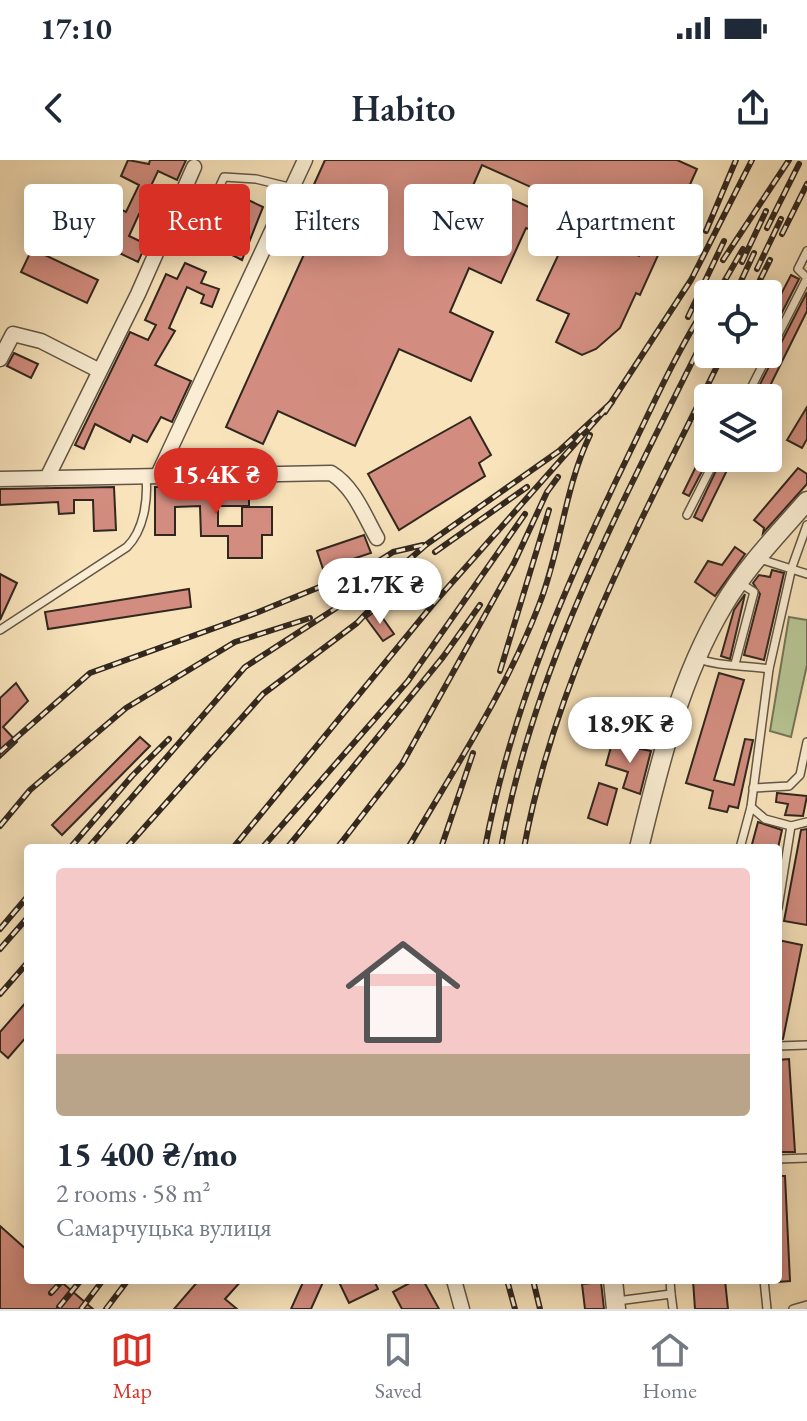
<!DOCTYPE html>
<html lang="en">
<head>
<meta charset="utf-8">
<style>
	body { margin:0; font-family:"EB Garamond",serif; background:#f2f2f3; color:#1f2937; height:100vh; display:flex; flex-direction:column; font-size:30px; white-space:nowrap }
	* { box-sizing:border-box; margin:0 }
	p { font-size:26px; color:#747a83 }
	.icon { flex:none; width:44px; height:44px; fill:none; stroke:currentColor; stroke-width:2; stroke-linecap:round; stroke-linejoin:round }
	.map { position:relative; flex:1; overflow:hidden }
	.details { position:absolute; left:24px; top:684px; width:758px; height:440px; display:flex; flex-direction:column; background:#fff; border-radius:8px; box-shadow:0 4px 20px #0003 }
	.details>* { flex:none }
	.banner { position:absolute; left:24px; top:24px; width:760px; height:72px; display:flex; gap:16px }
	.fabs { position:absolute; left:694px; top:120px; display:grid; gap:16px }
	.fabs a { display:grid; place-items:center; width:88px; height:88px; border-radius:8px; background:#fff; box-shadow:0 4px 20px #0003; font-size:40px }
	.price { position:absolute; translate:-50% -68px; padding:0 18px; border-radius:28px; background:#fff; color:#222; font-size:26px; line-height:52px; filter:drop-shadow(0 2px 4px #0008) }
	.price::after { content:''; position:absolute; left:50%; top:48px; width:24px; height:18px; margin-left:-12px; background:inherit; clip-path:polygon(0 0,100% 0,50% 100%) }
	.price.selected { background:#d93025; color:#fff }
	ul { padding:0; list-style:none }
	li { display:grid; align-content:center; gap:16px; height:424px; padding:0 32px }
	li span { display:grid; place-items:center; height:248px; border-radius:8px; color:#555 }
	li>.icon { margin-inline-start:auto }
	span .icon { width:144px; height:144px; fill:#fffc; stroke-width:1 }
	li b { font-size:34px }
	.tag { padding:0 28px; border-radius:8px; background:#fff; box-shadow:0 4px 20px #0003; font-size:28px; line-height:72px }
	.tag.selected { background:#d93025; color:#fff }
	.status { display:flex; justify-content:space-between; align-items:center; height:56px; padding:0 40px; background:#fff; direction:ltr }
	.status svg { height:22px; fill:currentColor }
	header { display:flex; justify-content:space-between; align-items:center; height:104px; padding:0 32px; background:#fff; font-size:36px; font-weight:600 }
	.tab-bar { display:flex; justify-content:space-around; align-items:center; height:112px; border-top:2px solid #e0e1e3; background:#fff; font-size:22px; color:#747a83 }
	.tab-bar a { display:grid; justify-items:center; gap:4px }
	.tab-bar .selected { color:#d93025 }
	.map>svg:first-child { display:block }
	.green { fill:#b7c594; stroke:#747659; stroke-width:2 }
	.building { fill:#d38d80; stroke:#31271e; stroke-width:2 }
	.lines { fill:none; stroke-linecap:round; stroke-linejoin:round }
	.service-casing { stroke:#635645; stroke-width:10 }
	.minor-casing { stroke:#635645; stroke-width:17 }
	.tertiary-casing { stroke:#635645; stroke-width:21 }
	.service { stroke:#faedd3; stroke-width:7 }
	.minor { stroke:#faedd3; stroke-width:14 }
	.tertiary { stroke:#faedd3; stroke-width:18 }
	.rail-casing { stroke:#31271e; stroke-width:6 }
	.rail { stroke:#faedd3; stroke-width:3; stroke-dasharray:9; stroke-linecap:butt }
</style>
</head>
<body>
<div class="status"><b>17:10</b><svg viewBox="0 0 49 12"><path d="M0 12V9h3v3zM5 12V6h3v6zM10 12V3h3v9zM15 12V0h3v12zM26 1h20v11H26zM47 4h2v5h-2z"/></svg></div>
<header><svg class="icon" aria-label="back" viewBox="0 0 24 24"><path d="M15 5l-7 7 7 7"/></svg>Habito<svg class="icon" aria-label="share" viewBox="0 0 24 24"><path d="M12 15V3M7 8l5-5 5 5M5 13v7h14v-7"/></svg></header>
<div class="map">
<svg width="807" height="1149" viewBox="0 0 807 1149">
	<rect width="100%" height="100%" fill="#f8e3bb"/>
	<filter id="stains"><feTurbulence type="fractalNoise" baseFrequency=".0025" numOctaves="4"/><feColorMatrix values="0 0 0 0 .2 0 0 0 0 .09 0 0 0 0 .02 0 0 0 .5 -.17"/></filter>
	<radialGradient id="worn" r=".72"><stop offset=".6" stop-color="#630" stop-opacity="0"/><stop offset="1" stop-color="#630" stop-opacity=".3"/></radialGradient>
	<path class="green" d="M789 457 807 460V505L791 577 770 571Z"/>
	<g class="building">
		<path d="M128 0 149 4 150 0H186L177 20 158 11 148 32 167 41 157 62 139 54 129 76 146 84 138 102 109 88 118 69 100 61 108 43 126 52 139 25 121 16Z"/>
		<path d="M325 0H677L697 9 640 135 636 133 620 168 596 189 582 195 556 182 569 154 537 140 572 66 639 96 663 42 634 28 617 66 482 5 464 46 492 59 503 35 542 53 534 71 526 68 501 123 469 108 450 152 493 172 471 221 399 189 355 286 278 251 263 284 226 267 329 39 311 31Z"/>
		<path d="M60 28 88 41 81 55 53 41Z"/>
		<path d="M244 38 263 47 242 100 220 89 225 78 230 81 244 54 238 51Z"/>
		<path d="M32 89 98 120 87 143 21 112Z"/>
		<path d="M185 103 206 112 201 123 219 129 212 147 201 143 204 135 187 127 169 168 175 171 155 205 191 221 172 262 161 257 147 282 133 275 130 282 95 264 84 289 75 285 130 172 148 180 156 165 145 160 166 114 177 119Z"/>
		<path d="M791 115 799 119 768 180V159Z"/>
		<path d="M807 132V151L764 238H753Z"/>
		<path d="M14 193 38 204 31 218 7 206Z"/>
		<path d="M807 247V279L802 288 787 280Z"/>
		<path d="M470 257 491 295 479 303 485 316 399 370 368 314Z"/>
		<path d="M708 282 709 298 689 336 683 333Z"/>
		<path d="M722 298H733L702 361 694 357Z"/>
		<path d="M798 308 807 314V324L763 373 764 368 754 360Z"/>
		<path d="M249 326V346H218V366H242V347H272V375H262V398H228V376H201L200 346 175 347V375H155V327Z"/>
		<path d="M114 327 116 370 94 371 93 340H74V353L59 354 58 342 0 345V329Z"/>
		<path d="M364 375 371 393 323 409 317 391Z"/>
		<path d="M735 387 745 394 715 436 695 422 708 401 722 405Z"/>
		<path d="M772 410 784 413 764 500 744 495 760 434 753 423 759 415 770 417Z"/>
		<path d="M0 414 17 423 0 460Z"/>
		<path d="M189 429 191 447 48 469 45 452Z"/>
		<path d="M745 434 730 499 721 496 734 450Z"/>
		<path d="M377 450 394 474 383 481 366 458Z"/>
		<path d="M719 513 744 520 714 620 734 625 745 579 753 580 738 648 729 646 727 652 709 648 713 631 686 623Z"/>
		<path d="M16 523 28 541 3 567 17 582 0 598V538Z"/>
		<path d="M140 577 150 586 62 675 52 665Z"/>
		<path d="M612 583 651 591 640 634 623 628 628 612 606 605Z"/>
		<path d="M599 623 617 629 607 665 588 658Z"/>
		<path d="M777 633 807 636 803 656 785 655 788 644 776 642Z"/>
		<path d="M758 662 782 670 778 688H751Z"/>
		<path d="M807 669V765L784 761 801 670Z"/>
		<path d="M778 780 802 785 783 879 778 880Z"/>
		<path d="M28 840V875L8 898 0 891V872Z"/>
		<path d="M789 899 795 992H778V900Z"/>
		<path d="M778 1016H785L790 1121 778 1122Z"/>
		<path d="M0 1066 28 1091V1120H59L93 1149H0Z"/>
		<path d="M199 1120H242L225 1139 237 1149H174Z"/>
		<path d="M304 1120H324L311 1149H291Z"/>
		<path d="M338 1120H374L378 1129 349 1143Z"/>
		<path d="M415 1120H423L439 1149H402L393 1132Z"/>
		<path d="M693 1120H725L728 1149H695Z"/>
		<path d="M601 1122 604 1149H585L582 1124Z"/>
	</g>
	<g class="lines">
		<defs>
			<g id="service">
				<path d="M207 54 224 17 256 19 293 28"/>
				<path d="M746 238 807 118 798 109 807 91"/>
				<path d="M687 355 716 298"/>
				<path d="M760 399 807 414"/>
				<path d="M0 470 127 387C144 370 148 340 146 317"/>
				<path d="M699 499C721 507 744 505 769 509L751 647"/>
				<path d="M735 504 754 432 740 423"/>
				<path d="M769 509 792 407 807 365"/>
				<path d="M753 628 789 626 800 615 807 582"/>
				<path d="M740 688 751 647 765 659 791 666"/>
				<path d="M778 748 791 666 807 662"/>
				<path d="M778 886 807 885"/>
				<path d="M778 999 807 998"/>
				<path d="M670 1120 671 1134"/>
				<path d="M764 1120 767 1149"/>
				<path d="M617 1141 671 1134 673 1149"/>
				<path d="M793 1149 807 1145"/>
			</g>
			<g id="minor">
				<path d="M0 199 13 174 41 181 98 210"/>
				<path d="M158 315 305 0"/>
				<path d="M47 318 138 134 194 7"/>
				<path d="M0 319 331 313C354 327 364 355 377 378"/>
				<path d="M454 1120 462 1149"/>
			</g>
			<g id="tertiary">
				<path d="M639 688C659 606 679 520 723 446 745 408 778 374 807 341"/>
				<path d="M613 1120 616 1149"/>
			</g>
		</defs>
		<use href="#service" class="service-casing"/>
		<use href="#minor" class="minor-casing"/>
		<use href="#tertiary" class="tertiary-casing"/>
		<use href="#service" class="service"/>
		<use href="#minor" class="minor"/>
		<use href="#tertiary" class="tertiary"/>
		<defs>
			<g id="rail">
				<path d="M767 68 799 4"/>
				<path d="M706 71 736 0"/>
				<path d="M782 74 807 24"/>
				<path d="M723 100 789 0"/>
				<path d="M742 102 766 51"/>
				<path d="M757 109 781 59"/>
				<path d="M717 134 743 89"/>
				<path d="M735 134 754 93"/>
				<path d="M753 134 770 100"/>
				<path d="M688 157 724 81"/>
				<path d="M605 252 691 120 752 0"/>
				<path d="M435 392 527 327"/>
				<path d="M500 511 549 350"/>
				<path d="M0 592 90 513 256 453 371 406 393 392 423 385"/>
				<path d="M0 666 30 630 126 548 235 482 310 458"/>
				<path d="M70 688 132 616 169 579"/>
				<path d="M88 688 245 507 404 404 427 384 559 291 612 242 434 443 233 688"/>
				<path d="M126 688 263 534 357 463 405 412"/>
				<path d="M262 688 408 521 525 354"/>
				<path d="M287 688 443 497 480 445"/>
				<path d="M337 688 402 604 514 403 547 332 558 317"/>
				<path d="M408 688C454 609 506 531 539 445 561 390 564 329 590 275"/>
				<path d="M441 688 473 593"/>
				<path d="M485 688C511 549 567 421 629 294 654 243 677 191 708 143"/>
				<path d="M501 688C534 503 626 336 708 170"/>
				<path d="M524 688C556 513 646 352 723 194"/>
				<path d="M0 769 28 736"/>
				<path d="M0 789 28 757"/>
				<path d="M0 834 28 802"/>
				<path d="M507 1120 515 1149"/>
				<path d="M533 1120 540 1149"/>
				<path d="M51 1133 63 1120"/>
				<path d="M59 1147 81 1120"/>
				<path d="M81 1149 103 1120"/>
				<path d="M106 1149 128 1120"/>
			</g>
		</defs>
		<use href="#rail" class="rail-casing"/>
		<use href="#rail" class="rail"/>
	</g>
	<rect width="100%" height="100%" filter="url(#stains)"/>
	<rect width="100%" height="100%" fill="url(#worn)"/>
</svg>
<div class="fabs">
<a><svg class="icon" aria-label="locate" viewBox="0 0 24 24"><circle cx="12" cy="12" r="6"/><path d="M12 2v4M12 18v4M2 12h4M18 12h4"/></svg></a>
<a><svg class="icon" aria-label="layers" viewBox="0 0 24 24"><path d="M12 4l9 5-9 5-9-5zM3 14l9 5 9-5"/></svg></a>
</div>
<b class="price selected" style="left:216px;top:356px">15.4K ₴</b>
<b class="price" style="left:380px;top:466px">21.7K ₴</b>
<b class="price" style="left:630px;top:605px">18.9K ₴</b>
<div class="banner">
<a class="tag">Buy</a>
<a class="tag selected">Rent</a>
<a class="tag">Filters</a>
<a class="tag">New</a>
<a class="tag">Apartment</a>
</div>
<section class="details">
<ul>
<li><span style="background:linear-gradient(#f6c9c9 75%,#b9a48a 0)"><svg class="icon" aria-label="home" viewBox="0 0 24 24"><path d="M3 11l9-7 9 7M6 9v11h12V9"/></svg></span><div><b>15 400 ₴/mo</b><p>2 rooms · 58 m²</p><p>Самарчуцька вулиця</p></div></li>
</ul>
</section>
</div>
<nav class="tab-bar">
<a class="selected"><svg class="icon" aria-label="map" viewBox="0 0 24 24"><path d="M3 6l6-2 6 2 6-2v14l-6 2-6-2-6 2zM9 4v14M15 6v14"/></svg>Map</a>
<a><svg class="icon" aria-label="saved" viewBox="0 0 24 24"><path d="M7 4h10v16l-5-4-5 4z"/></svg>Saved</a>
<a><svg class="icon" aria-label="home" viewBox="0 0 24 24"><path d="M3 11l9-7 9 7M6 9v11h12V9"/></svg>Home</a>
</nav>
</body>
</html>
